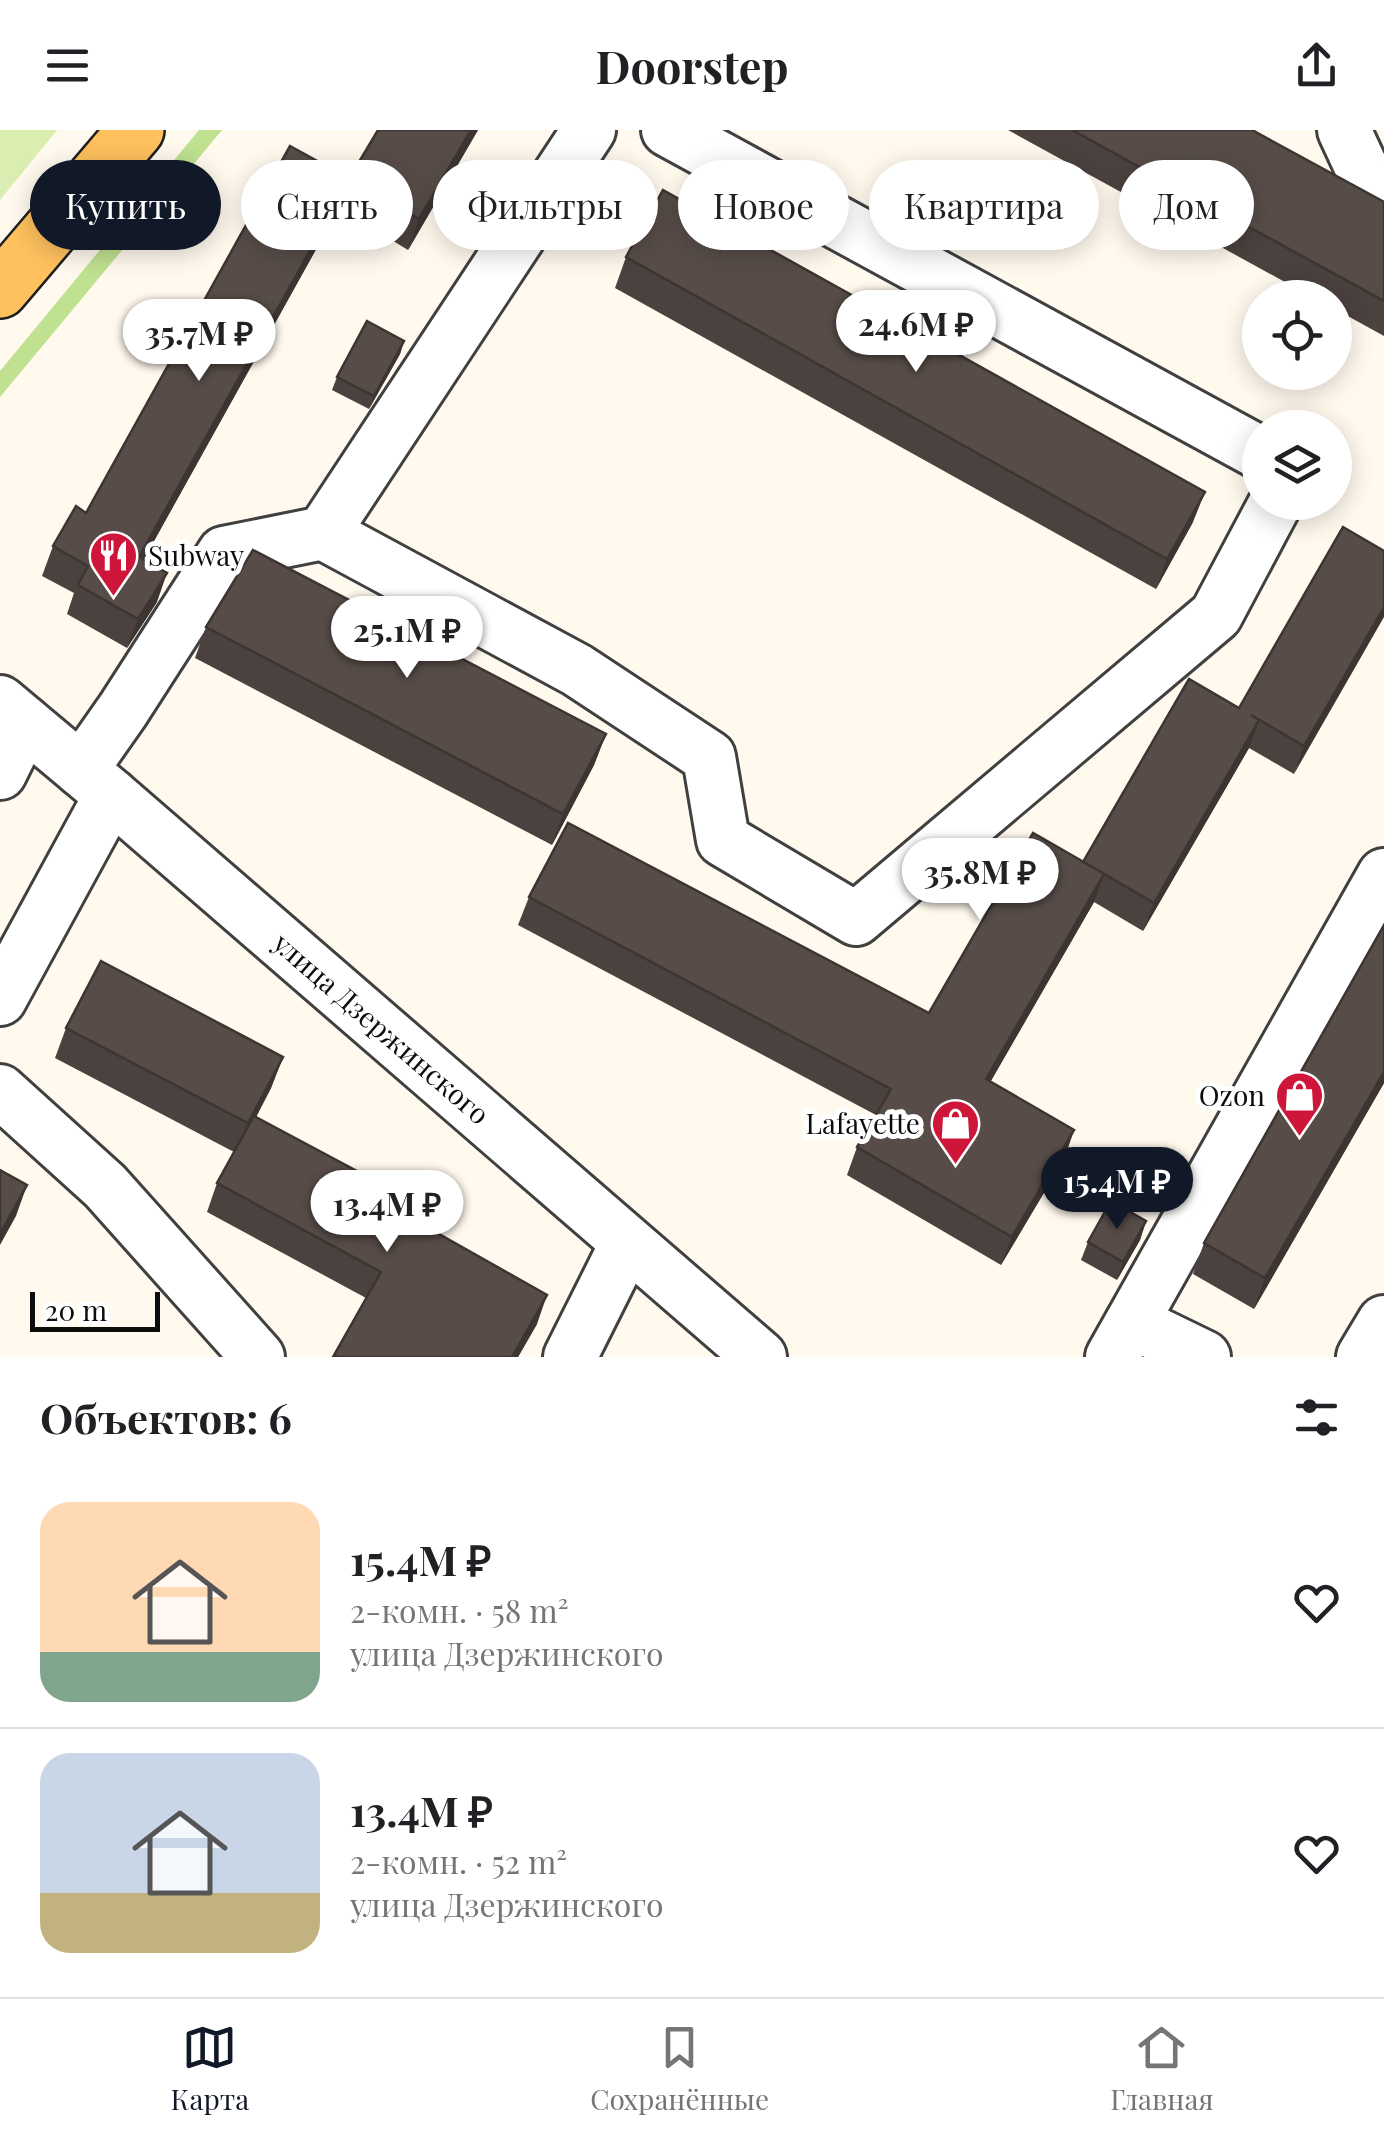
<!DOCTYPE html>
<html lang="ru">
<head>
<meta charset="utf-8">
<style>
	body { margin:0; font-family:"Playfair Display",serif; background:#f2f2f2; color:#202124; height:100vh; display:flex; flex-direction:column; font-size:38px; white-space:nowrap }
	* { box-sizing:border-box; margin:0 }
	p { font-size:32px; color:#757577 }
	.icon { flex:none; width:55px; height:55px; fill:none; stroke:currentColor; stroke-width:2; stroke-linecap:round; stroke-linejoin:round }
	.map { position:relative; height:1227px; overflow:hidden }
	.details { display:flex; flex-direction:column; background:#fff; flex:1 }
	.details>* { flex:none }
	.guide { position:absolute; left:30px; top:30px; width:1325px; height:90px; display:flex; gap:20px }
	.tools { position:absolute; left:1242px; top:150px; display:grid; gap:20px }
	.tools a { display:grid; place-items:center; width:110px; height:110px; border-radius:50%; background:#fff; box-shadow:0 5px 25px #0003; font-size:50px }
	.scale { position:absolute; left:30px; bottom:25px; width:130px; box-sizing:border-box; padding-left:10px; border:5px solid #0d0d0d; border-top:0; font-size:28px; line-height:35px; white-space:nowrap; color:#0d0d0d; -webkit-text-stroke:8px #fff; paint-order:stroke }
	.price { position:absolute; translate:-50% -85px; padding:0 22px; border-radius:35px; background:#fff; color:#222; font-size:32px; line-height:65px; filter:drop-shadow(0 2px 5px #0008) }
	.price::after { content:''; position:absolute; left:50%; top:60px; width:30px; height:22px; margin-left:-15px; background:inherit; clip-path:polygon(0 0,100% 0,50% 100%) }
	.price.active { background:#111827; color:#fff }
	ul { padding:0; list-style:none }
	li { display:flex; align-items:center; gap:30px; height:250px; padding:0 40px }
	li+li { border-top:2px solid #e0e0e0 }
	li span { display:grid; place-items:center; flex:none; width:280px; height:200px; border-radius:30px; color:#555 }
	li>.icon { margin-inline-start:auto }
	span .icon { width:120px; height:120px; fill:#fffc; stroke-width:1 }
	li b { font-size:42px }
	h2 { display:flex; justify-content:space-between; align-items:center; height:120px; padding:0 40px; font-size:42px }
	.pill { padding:0 35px; border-radius:45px; background:#fff; box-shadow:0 5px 25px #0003; font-size:35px; line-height:90px }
	.pill.active { background:#111827; color:#fff }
	header { display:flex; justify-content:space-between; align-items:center; height:130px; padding:0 40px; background:#fff; font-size:45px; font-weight:700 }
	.dock { display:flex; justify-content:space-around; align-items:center; height:140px; border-top:2px solid #e0e0e0; background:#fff; font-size:28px; color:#757577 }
	.dock a { display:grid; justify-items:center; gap:5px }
	.dock .active { color:#111827 }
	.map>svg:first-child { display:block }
	.green { fill:#daeeb2 }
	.forest { fill:#c0e190 }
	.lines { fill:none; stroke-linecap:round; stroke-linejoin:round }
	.minor-casing { stroke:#404040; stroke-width:58 }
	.major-casing { stroke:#1e1e1e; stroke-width:60 }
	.minor { stroke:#fff; stroke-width:52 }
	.major { stroke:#ffc15e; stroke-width:55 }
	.wall { fill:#4b413e }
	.shaded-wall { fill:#3d3532 }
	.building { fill:#574c48; stroke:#3d3532; stroke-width:2.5 }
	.labels { text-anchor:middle; stroke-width:10; stroke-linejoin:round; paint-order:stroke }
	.poi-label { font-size:28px; fill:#0d0d0d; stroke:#fff; text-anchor:end }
	.street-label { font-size:28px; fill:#0d0d0d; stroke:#fff }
</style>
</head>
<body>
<header><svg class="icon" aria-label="menu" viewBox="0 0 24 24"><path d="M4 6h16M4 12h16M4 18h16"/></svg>Doorstep<svg class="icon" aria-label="share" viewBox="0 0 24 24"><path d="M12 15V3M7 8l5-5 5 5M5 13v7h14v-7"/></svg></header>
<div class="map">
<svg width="1384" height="1227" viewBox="0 0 1384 1227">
	<rect width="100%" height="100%" fill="#fff9ee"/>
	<path class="green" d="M0 0H57L0 70Z"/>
	<path class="forest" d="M199 0H222L0 267V241Z"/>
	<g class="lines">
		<defs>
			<g id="minor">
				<path d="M668 0 1260 323"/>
				<path d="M1344 0 1363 41 1384 55"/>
				<path d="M323 403 589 0"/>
				<path id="s1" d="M0 572 111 665 760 1227"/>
				<path d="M81 640 123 580 224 423 323 403 577 540 709 627 723 710 856 789 1216 485 1276 372"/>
				<path d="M0 643 25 593"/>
				<path d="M0 869 111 665"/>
				<path d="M0 961 105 1056 258 1227"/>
				<path d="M1132 1192 1204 1227"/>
				<path d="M570 1227 627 1113"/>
				<path d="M1112 1227 1384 745"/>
				<path d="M1363 1227 1384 1192"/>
			</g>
			<path id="major" d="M0 160 136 0"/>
		</defs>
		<use href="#minor" class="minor-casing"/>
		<use href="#major" class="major-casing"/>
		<use href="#minor" class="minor"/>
		<use href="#major" class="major"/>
	</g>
	<g class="wall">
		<path d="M478 0 408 120 339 78 350 47Z"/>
		<path d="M1008 0H1252L1384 72V206L1335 179V168H1314Z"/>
		<path d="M339 78 144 429 157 472 127 518 67 484 74 463 42 446 53 416 86 383Z"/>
		<path d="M626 127 1193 392 1156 459 615 158Z"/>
		<path d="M404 211 400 224 369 279 332 260 337 247Z"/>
		<path d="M1384 421 1294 644 1249 618 1143 801 1094 772 990 952 1074 1000 1064 1029 1001 1135 847 1045 857 1017 876 985 518 795 529 767 929 883 1239 578Z"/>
		<path d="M206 497 606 604 594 635 552 715 195 528Z"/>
		<path d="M1384 795V953L1254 1179 1193 1144 1204 1113Z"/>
		<path d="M66 898 283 927 271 958 256 987 435 1102 537 1194 518 1227H333L366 1168 207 1082 217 1053 234 1022 55 928Z"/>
		<path d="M1146 1091 1140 1110 1117 1150 1081 1130 1088 1112Z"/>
	</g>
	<g class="shaded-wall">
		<path d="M471 0H478L408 120 419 89Z"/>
		<path d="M350 49 339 78 129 456 139 427Z"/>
		<path d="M404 211 400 224 369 279 374 266Z"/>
		<path d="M1205 362 1193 392 1156 459 1167 429Z"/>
		<path d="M167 443 157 472 127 518 138 489Z"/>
		<path d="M1384 477V487L1294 644 1304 616Z"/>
		<path d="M1259 590 1249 618 1143 801 1154 773Z"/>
		<path d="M606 604 594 635 552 715 563 684Z"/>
		<path d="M1104 744 1094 772 976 977 986 949Z"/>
		<path d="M283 927 271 958 237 1024 248 993Z"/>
		<path d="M1384 942V953L1254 1179 1265 1148Z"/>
		<path d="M1074 1000 1064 1029 1001 1135 1012 1107Z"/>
		<path d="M27 1055 16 1086 0 1115V1104Z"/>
		<path d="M1146 1091 1140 1110 1117 1150 1123 1132Z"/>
		<path d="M547 1165 537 1194 518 1227H512Z"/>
	</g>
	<g class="building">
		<path d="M378 0H471L419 89 350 47Z"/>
		<path d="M1072 0H1252L1384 72V171Z"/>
		<path d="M290 16 350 49 139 427 167 443 138 489 78 455 88 436 53 416 76 376 86 383Z"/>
		<path d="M663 60 1205 362 1167 429 626 127Z"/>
		<path d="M367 191 404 211 374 266 337 247Z"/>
		<path d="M1343 397 1384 421V477L1304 616 1251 585 1259 590 1154 773 1104 744 986 949 1074 1000 1012 1107 857 1017 891 959 529 767 568 693 929 883 1033 703 1103 743 1083 732 1189 549 1239 578Z"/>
		<path d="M253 420 606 604 563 684 206 497Z"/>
		<path d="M1384 795V942L1265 1148 1204 1113Z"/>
		<path d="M101 831 283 927 248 993 66 898Z"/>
		<path d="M254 986 441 1086 432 1100 547 1165 512 1227H333L381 1142 217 1053Z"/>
		<path d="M0 1040 27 1055 0 1104Z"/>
		<path d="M1111 1071 1146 1091 1123 1132 1088 1112Z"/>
	</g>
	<defs>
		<symbol id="restaurant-pin" viewBox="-11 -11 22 30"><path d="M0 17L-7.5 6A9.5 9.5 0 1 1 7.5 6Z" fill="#cd1639" stroke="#fff"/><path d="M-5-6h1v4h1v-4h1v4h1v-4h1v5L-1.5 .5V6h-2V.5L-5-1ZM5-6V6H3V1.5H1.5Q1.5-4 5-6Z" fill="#fff"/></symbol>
		<symbol id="shop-pin" viewBox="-11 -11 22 30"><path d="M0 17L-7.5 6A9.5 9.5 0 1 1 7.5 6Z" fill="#cd1639" stroke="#fff"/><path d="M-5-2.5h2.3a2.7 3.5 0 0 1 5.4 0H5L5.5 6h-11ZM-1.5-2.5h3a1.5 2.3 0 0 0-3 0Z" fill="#fff"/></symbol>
	</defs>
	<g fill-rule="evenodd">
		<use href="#restaurant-pin" x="86" y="398" width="55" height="75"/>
		<use href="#shop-pin" x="1272" y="938" width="55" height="75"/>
		<use href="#shop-pin" x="928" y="966" width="55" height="75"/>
	</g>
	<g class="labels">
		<g class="poi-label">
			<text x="148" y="436" text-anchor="start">Subway</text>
			<text x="1265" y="976">Ozon</text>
			<text x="920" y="1004">Lafayette</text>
		</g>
		<g class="street-label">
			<text dy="10" stroke="none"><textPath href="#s1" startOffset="502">улица Дзержинского</textPath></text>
		</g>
	</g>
</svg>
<div class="tools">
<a><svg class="icon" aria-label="locate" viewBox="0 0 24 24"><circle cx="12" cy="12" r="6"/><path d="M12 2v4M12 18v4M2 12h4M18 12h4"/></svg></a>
<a><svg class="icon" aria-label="layers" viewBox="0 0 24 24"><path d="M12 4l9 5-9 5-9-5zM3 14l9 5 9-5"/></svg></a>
</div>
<div class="scale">20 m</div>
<b class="price" style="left:916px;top:245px">24.6M ₽</b>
<b class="price" style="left:199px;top:254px">35.7M ₽</b>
<b class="price" style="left:407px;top:551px">25.1M ₽</b>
<b class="price" style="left:980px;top:793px">35.8M ₽</b>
<b class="price active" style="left:1117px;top:1102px">15.4M ₽</b>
<b class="price" style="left:387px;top:1125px">13.4M ₽</b>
<div class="guide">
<a class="pill active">Купить</a>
<a class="pill">Снять</a>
<a class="pill">Фильтры</a>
<a class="pill">Новое</a>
<a class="pill">Квартира</a>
<a class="pill">Дом</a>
</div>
</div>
<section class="details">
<h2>Объектов: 6<svg class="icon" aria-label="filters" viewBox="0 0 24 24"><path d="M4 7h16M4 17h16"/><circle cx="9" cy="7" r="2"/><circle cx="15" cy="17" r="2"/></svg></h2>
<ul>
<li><span style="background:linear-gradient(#ffd9b3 75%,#7fa58c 0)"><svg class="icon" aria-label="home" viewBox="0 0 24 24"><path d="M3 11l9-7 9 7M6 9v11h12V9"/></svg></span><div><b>15.4M ₽</b><p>2-комн. · 58 m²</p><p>улица Дзержинского</p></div><svg class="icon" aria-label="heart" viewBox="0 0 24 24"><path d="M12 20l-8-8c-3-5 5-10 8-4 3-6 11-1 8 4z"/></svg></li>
<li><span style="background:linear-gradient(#c9d6e8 70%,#c2b280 0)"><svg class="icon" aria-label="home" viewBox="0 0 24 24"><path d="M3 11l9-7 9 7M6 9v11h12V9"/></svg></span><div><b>13.4M ₽</b><p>2-комн. · 52 m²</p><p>улица Дзержинского</p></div><svg class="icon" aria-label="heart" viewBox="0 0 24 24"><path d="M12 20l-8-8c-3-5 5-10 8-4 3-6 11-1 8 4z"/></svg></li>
</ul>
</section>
<nav class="dock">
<a class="active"><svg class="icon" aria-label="map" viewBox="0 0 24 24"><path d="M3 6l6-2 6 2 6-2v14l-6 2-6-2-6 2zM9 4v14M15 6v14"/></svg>Карта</a>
<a><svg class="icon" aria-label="saved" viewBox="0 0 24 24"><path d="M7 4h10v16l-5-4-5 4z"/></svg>Сохранённые</a>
<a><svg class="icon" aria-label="home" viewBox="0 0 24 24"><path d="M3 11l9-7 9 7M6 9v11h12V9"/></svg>Главная</a>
</nav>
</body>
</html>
